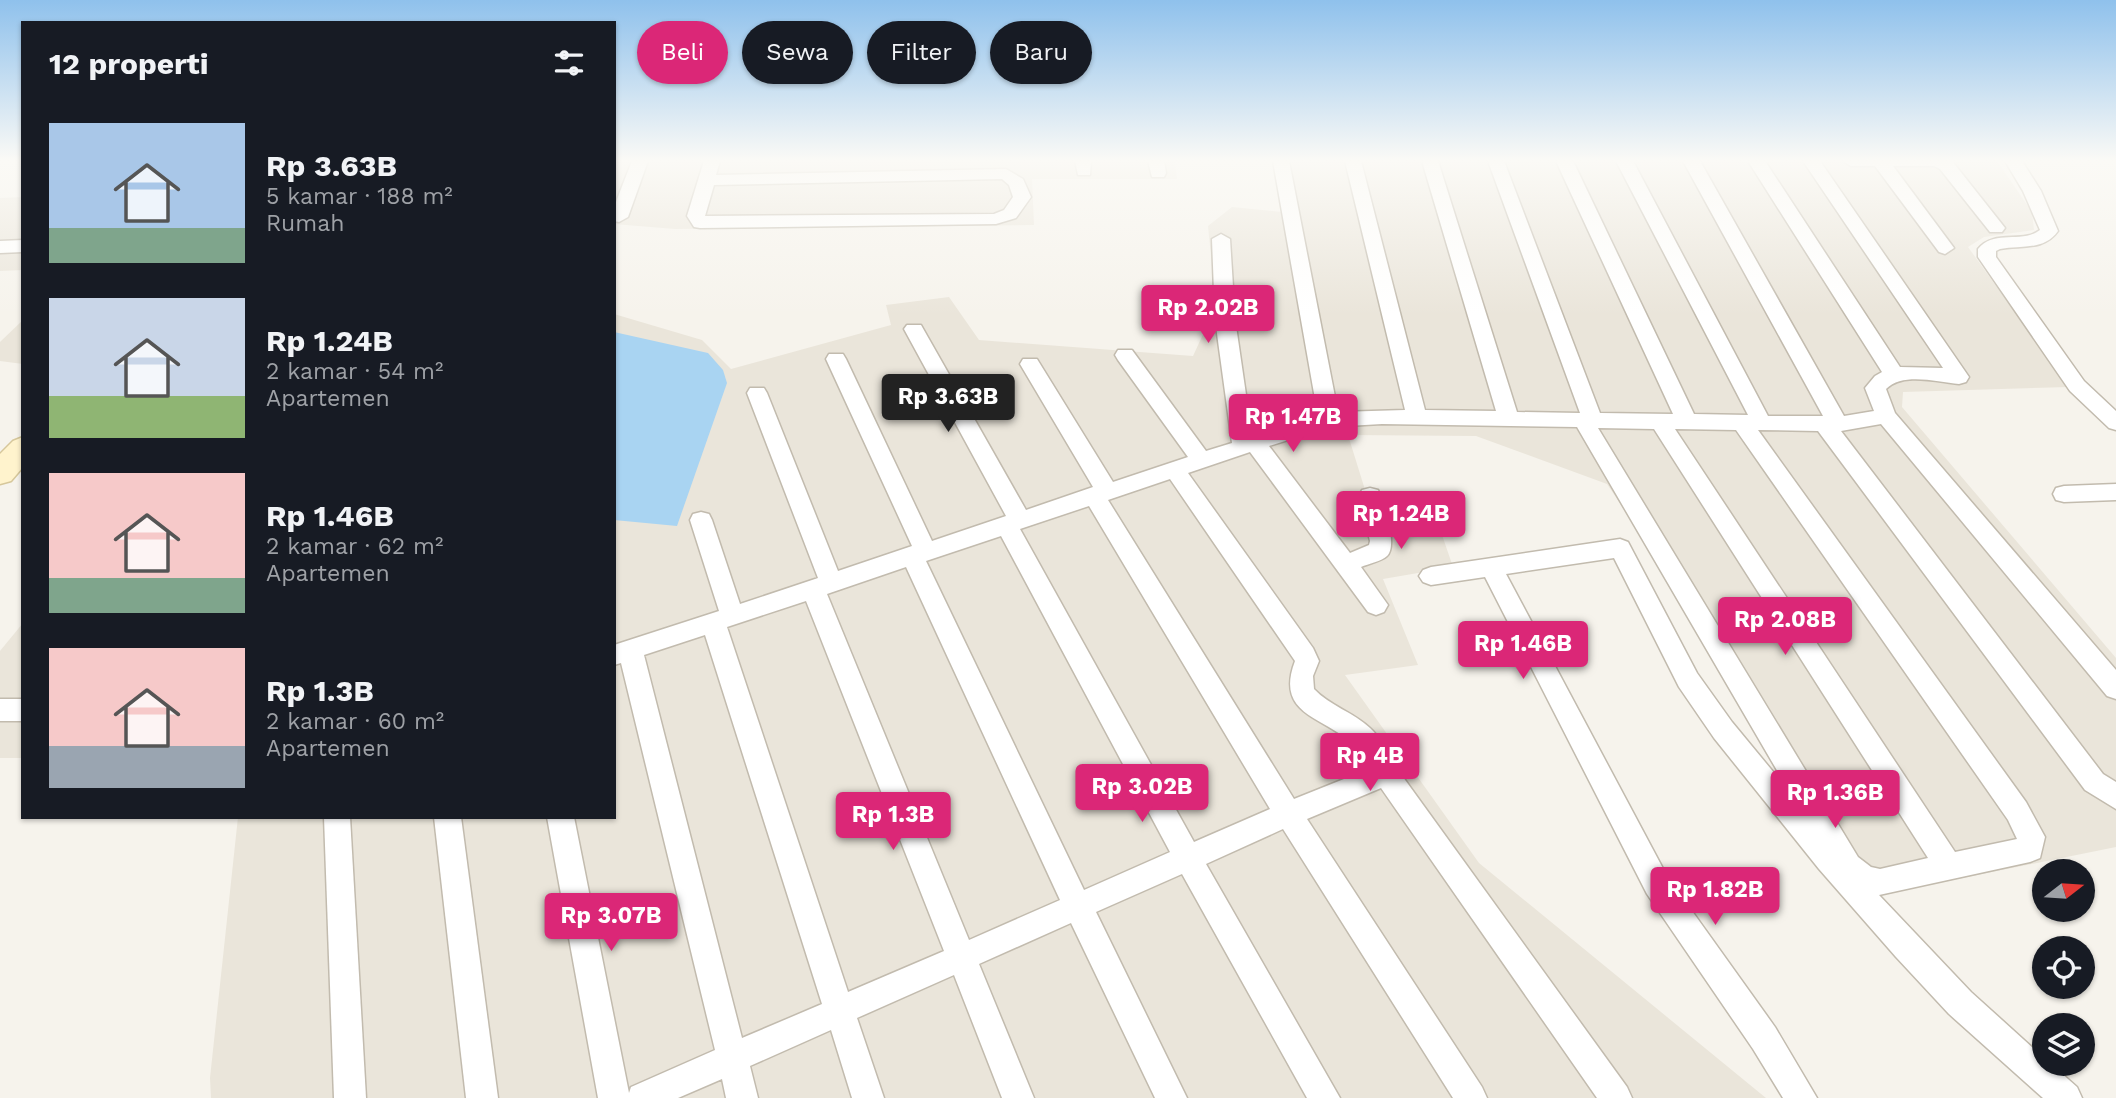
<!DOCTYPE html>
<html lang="id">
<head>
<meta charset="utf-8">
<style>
	body { margin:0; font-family:"Work Sans",sans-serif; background:#242831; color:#f1f3f6; height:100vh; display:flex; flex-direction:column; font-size:26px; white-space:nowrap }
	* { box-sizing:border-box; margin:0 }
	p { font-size:23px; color:#9ea1a6 }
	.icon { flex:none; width:38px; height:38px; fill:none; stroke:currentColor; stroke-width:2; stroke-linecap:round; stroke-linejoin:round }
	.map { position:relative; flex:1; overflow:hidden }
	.sheet { position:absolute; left:21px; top:21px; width:595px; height:798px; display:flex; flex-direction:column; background:#171b24; border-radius:0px; box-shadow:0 2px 5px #0004 }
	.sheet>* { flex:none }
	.guide { position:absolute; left:637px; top:21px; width:665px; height:63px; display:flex; gap:14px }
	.needle { width:46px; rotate:73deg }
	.buttons { position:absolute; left:2032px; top:859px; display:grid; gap:14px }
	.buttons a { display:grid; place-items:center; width:63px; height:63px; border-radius:50%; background:#171b24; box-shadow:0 2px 5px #0004; font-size:35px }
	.price { position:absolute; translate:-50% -60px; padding:0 16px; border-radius:7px; background:#db2777; color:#fff; font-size:23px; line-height:46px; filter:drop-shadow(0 2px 4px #0008) }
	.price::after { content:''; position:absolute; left:50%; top:42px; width:21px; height:16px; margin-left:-10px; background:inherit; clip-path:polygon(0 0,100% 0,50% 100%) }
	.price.selected { background:#222; color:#fff }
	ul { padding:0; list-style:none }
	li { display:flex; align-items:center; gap:21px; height:175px; padding:0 28px }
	li span { display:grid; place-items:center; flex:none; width:196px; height:140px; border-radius:0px; color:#555 }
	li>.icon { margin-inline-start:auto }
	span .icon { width:84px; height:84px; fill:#fffc; stroke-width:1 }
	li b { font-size:30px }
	h2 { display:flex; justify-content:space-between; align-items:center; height:84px; padding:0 28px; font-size:30px }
	.chip { padding:0 24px; border-radius:32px; background:#171b24; box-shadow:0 2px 5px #0004; font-size:24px; line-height:63px }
	.chip.selected { background:#db2777; color:#fff }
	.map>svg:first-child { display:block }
	.residential { fill:#eae5da }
	.water { fill:#a9d4f2 }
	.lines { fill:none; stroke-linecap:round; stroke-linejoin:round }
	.street-casing { stroke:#c2bbae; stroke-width:3 }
	.secondary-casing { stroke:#d6c79b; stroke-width:3 }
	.street { fill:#fff; fill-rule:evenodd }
	.secondary { fill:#fff3cd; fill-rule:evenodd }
</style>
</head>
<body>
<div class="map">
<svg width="2116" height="1098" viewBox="0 0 2116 1098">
	<rect width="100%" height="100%" fill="#f6f3ec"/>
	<g class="residential">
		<path d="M614 161H1175L1177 179H1032L1034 225 675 229 614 224Z"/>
		<path d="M1272 161H1997L2032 212 2034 230 1984 237 1968 247 2069 387 1903 392 1902 407 2116 658V847L1858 899 1667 573 1607 484 1476 436 1348 435 1366 493 1427 491 1453 567 1383 579 1418 665 1345 675 1479 863 1766 1098H211L210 1078 238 817H614V314L702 340 731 369 891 325 886 305 949 297 979 340 1193 356 1216 306 1208 226 1232 207 1282 212Z"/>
		<path d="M23 197V270L0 271V198Z"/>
		<path d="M23 320V364L0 361V342Z"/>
		<path d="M23 623V758H0V651Z"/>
	</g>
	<path class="water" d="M614 332 708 353 723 370 727 383 677 526 614 520Z"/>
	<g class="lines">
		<defs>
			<g id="street">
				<path d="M632 161H648L628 217 619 222 614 221V207Z"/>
				<path d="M704 161H720L716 175 1006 169 1023 179 1031 197 1016 218 996 224 700 228 694 227 687 216ZM1002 179 1009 185 1013 197 1004 210 994 214 705 216 714 185Z"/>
				<path d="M1075 161H1091L1090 175H1078Z"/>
				<path d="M1148 161H1164L1166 173 1164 177H1152Z"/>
				<path d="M1273 161H1289L1338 412 1405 410 1345 161H1361L1425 410 1496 411 1422 161H1438L1517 412 1580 413 1488 161H1504L1600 413 1673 414 1556 161H1573L1694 414 1748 415 1616 161H1633L1768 416H1823L1683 161H1700L1844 416 1874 411 1865 388 1875 376 1882 372 1748 161H1765L1900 367 1943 368 1803 161H1820L1969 377 1966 382 1959 384C1937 382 1903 372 1886 389L1895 413 2116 670V699L2107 696 1881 424 1841 431 2103 774 2116 782V809L2085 790 1818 431 1758 430 2026 802 2045 837 2040 858 2030 862 1879 895 1971 992 2044 1058V1064H2051L2077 1087 2082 1098H2043L1949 1014 1896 957 1819 869 1714 738 1679 687 1614 558 1506 574 1667 876 1775 1027 1817 1098H1783L1753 1049 1647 894 1485 577 1431 585 1423 582 1419 576 1423 570 1431 567 1620 539 1628 542 1697 673 1732 722 1789 791 1577 427 1382 424 1330 427 1269 446 1350 553 1369 545 1370 541 1359 496 1362 490 1370 488 1378 490C1384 502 1398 546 1387 556 1382 561 1368 564 1361 567L1388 605 1384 612 1376 615 1368 612 1250 452 1188 473 1313 648 1319 661 1313 676 1314 689C1330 706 1353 712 1370 728 1381 738 1388 753 1395 766L1627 1087 1632 1098H1597L1381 788 1307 819 1482 1087 1487 1098H1453L1283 829 1206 864 1340 1098H1307L1182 874 1096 912 1187 1098H1155L1071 923 979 964 1034 1098H1002L954 975 857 1018 884 1098H852L831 1030 750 1066 758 1098H726L722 1079 678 1098H598L547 817H574L629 1093 631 1087 715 1050 621 663 614 665V645L719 611 690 520 693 514 701 512 709 514 712 520 740 604 818 578 747 393 750 388H764L767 393 838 571 912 546 826 359 829 354H843L846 359 932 541 1006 516 904 329 907 325H921L1026 510 1093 487 1020 364 1023 359H1037L1113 482 1188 457 1118 360 1115 355 1118 350H1132L1206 451 1232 443 1215 319 1212 239 1221 234 1230 239 1235 319 1252 436 1318 416ZM1598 428 1654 429 1928 858 1880 869 1871 867 1858 857ZM1675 429 1736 430 2008 820 2017 839 1955 852ZM1170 479 1295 661C1274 716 1325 716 1354 745 1360 752 1365 761 1369 769L1294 799 1108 500ZM1089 506 1270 809 1194 842 1020 529ZM1001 536 1170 852 1084 890 926 561ZM906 567 1060 900 969 940 827 594ZM806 601 944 951 848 992 727 627ZM705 635 822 1004 742 1038 644 655Z"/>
				<path d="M1843 161H1952L2005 228 2002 232H1990L1940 169 1934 166H1893L1954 248 1945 254 1939 252 1875 166H1851Z"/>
				<path d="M2005 161H2022L2041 191 2058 231C2044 251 2021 245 2000 249L1996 251V257L2084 381 2116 411V430L2109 428 2070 391 1978 257V249C1994 229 2022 244 2040 230L2023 191Z"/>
				<path d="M23 240V252L0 253V241Z"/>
				<path d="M2116 484V500L2064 502 2056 500 2053 494 2056 488 2064 486Z"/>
				<rect x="0" y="699" width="23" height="22"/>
				<path d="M324 817H350L366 1098H334Z"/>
				<path d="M434 817H461L498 1098H466Z"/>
			</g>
			<path id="secondary" d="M23 437V467L11 481 0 484V454L13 441Z"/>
		</defs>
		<use href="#street" class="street-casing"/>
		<use href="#secondary" class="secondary-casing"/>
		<use href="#street" class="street"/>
		<use href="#secondary" class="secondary"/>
	</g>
	<linearGradient id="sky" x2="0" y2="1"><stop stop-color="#8fc1ec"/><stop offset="0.51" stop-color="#fbfaf6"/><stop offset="1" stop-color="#fbfaf6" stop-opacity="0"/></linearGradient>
	<rect width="2116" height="315" fill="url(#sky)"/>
</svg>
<div class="buttons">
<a><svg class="needle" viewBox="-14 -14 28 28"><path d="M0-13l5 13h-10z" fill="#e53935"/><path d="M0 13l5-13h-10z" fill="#9ea1a6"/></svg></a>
<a><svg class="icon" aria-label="locate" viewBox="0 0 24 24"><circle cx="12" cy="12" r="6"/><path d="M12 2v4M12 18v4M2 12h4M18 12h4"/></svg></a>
<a><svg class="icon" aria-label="layers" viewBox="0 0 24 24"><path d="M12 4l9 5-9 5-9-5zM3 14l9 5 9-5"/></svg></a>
</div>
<b class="price" style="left:1208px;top:345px">Rp 2.02B</b>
<b class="price selected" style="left:948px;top:434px">Rp 3.63B</b>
<b class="price" style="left:1293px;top:454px">Rp 1.47B</b>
<b class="price" style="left:1401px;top:551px">Rp 1.24B</b>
<b class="price" style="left:1785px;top:657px">Rp 2.08B</b>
<b class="price" style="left:1523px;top:681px">Rp 1.46B</b>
<b class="price" style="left:1370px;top:793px">Rp 4B</b>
<b class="price" style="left:1142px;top:824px">Rp 3.02B</b>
<b class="price" style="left:1835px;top:830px">Rp 1.36B</b>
<b class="price" style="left:893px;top:852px">Rp 1.3B</b>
<b class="price" style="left:1715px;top:927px">Rp 1.82B</b>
<b class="price" style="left:611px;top:953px">Rp 3.07B</b>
<div class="guide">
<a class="chip selected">Beli</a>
<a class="chip">Sewa</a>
<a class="chip">Filter</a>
<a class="chip">Baru</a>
</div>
<section class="sheet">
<h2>12 properti<svg class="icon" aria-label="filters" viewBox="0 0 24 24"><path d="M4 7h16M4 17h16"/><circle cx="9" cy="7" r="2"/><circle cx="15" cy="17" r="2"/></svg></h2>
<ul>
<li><span style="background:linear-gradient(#a9c7e8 75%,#7fa58c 0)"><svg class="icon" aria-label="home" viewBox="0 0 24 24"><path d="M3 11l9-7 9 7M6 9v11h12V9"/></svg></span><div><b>Rp 3.63B</b><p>5 kamar · 188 m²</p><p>Rumah</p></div></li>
<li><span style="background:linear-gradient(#c9d6e8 70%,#8fb573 0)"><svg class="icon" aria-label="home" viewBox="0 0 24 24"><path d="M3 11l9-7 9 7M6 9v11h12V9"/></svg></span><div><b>Rp 1.24B</b><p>2 kamar · 54 m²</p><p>Apartemen</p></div></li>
<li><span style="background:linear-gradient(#f6c9c9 75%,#7fa58c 0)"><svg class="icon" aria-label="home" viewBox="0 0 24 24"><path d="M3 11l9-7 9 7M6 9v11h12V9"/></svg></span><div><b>Rp 1.46B</b><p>2 kamar · 62 m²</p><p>Apartemen</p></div></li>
<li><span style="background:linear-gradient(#f6c9c9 70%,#9aa5b1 0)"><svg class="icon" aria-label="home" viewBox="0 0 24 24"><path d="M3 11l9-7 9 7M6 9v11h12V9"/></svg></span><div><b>Rp 1.3B</b><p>2 kamar · 60 m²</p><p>Apartemen</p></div></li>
</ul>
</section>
</div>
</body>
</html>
